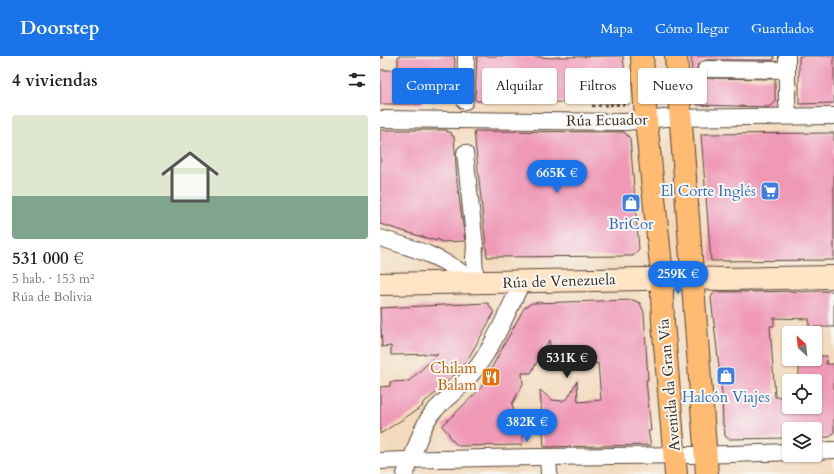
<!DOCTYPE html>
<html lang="es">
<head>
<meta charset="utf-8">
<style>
	body { margin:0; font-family:Cardo,serif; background:#f2f2f2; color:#222; height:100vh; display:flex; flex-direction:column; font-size:15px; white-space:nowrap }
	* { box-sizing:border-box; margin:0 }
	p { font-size:13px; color:#767676 }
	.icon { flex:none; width:22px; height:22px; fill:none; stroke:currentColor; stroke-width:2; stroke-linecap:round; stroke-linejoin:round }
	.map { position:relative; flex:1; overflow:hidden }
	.panel { display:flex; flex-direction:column; background:#fff; width:380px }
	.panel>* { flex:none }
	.banner { position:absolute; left:12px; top:12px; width:380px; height:36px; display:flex; gap:8px }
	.needle { width:26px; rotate:333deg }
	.buttons { position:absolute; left:402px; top:270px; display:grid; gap:8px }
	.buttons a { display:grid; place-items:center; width:40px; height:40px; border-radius:4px; background:#fff; box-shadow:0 1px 3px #0004; font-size:20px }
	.price { position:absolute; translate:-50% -34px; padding:0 9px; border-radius:14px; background:#1a73e8; color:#fff; font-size:13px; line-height:26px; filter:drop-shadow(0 1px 2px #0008) }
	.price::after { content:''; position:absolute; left:50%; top:24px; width:12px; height:9px; margin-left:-6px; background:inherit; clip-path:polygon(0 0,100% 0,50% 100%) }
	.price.active { background:#222; color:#fff }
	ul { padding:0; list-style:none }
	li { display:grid; align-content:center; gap:8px; height:212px; padding:0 12px }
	li span { display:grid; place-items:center; height:124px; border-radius:4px; color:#555 }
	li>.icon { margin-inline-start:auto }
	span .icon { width:72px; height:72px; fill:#fffc; stroke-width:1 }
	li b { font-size:17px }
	h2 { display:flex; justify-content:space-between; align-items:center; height:48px; padding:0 12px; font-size:17px }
	.chip { padding:0 14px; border-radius:4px; background:#fff; box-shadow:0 1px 3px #0004; font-size:14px; line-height:36px }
	.chip.active { background:#1a73e8; color:#fff }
	header { display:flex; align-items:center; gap:24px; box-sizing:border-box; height:56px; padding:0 20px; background:#1a73e8; color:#fff }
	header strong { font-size:19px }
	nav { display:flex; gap:22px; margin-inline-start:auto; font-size:14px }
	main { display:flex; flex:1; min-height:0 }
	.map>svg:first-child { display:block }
	.building { fill:#ef99b7 }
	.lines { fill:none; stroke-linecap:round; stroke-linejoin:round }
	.minor-casing { stroke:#574436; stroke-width:18 }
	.secondary-casing { stroke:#574436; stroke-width:24 }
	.primary-casing { stroke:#574436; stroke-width:24 }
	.path { stroke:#574436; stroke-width:2.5; stroke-dasharray:3 3; stroke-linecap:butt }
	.minor { stroke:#fff; stroke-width:16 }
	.secondary { stroke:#ffe4c6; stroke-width:22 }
	.primary { stroke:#febb71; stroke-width:22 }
	.labels { text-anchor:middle; stroke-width:4; stroke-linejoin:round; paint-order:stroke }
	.street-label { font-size:15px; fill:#3b2a1e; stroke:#f6f6f2 }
	.shop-label { font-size:15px; fill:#366cbe; stroke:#f6f6f2 }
	.food-label { font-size:15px; fill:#c56008; stroke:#f6f6f2; text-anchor:end }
</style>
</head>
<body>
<header>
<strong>Doorstep</strong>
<nav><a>Mapa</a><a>Cómo llegar</a><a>Guardados</a></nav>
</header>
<main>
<section class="panel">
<h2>4 viviendas<svg class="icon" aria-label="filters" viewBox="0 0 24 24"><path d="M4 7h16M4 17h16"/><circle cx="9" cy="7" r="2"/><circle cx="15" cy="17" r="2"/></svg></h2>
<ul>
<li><span style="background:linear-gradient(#dfe7d0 65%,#7fa58c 0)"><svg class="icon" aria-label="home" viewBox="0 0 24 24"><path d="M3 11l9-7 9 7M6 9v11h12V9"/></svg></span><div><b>531 000 €</b><p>5 hab. · 153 m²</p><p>Rúa de Bolivia</p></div></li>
</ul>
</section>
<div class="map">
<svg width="454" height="418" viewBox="0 0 454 418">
	<rect width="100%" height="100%" fill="#f6f6f2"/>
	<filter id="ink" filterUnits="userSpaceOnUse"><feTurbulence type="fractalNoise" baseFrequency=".025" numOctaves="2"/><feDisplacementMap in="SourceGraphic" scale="8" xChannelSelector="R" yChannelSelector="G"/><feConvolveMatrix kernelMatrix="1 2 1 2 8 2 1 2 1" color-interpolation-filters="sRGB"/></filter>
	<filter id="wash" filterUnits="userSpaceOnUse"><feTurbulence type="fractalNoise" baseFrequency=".012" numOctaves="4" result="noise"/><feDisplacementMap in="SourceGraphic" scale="16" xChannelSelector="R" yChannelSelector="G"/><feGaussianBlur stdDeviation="0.9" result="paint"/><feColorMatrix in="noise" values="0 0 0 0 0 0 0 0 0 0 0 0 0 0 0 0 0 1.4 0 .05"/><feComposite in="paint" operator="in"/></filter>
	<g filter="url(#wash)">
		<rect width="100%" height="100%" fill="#f3dabd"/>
		<g id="blocks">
			<g class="building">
				<path d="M18 0H74L75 5 72 40 44 39 43 48H0V14H18Z"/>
				<path d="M97 0H145L173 2 178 1 243 0 247 40 239 47 97 45 95 44Z"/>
				<path d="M311 0H394V4H326L318 8 317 13 321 21 326 22 395 23V47L388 51 318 49 313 45Z"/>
				<path d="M419 0H454V47L419 48Z"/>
				<path d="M0 74H67V76H71L72 80H74L77 126 85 185 62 186 57 183 56 185 0 168Z"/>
				<path d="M94 75 244 76 250 82 259 193 253 200 107 201Z"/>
				<path d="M454 77V204L331 205 321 78Z"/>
				<path d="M454 235V271H429V263L394 262V270H390L395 341 409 340V351H435V325H419V309H430V303H435V300H447L446 308H454V376L450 381H435V373H409V382L349 383 345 380 344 370H343L342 337 331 242 334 236Z"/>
				<path d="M253 244 260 247 264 256 268 324H266L271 375H268L271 389 164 391 160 334 172 344 182 345 188 342 197 325 198 346 221 344 218 307 174 314 169 284 151 317H142L143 328 132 348 136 364H143L142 389 78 390 70 382 69 378 62 370 100 333 144 252 152 247Z"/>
				<path d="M108 247 114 257 88 303 74 320 73 319 62 332 42 348 43 350 0 378V331L10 330V326L29 325 58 298 11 299V290L2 291 0 252Z"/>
			</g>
		</g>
	</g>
	<g filter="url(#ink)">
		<use href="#blocks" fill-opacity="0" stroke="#574436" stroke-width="1"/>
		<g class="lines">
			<defs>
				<g id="minor">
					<path d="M407 0V47L409 60"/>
					<path d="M326 13 407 14"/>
					<path d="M85 45 86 0"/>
					<path d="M0 63 245 66 285 62 454 60"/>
					<path d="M85 97 95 190 94 203 96 227"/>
					<path d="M0 182C40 194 63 201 96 227"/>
					<path d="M435 395 454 394"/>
					<path d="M168 401 169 418"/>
					<path d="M0 405C136 399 273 402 409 396"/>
					<path d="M25 418C35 399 38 377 50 360 61 345 78 335 89 321 113 294 126 257 143 225"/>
				</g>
				<path id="secondary" d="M0 228 313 222 342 223 454 221"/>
				<g id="primary">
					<path d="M262 0 266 64 281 210 283 266 296 418"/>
					<path d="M296 0 327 418"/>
				</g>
			</defs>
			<use href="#minor" class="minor-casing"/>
			<use href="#secondary" class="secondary-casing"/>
			<use href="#primary" class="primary-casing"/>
			<g class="path">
				<path d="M0 2 3 0"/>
				<path d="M53 50V44H72"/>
				<path d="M212 50 249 48"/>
			</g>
			<use href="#minor" class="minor"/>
			<use href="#secondary" class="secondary"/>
			<use href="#primary" class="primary"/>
		</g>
	</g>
	<defs>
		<symbol id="supermarket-square" viewBox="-11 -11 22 22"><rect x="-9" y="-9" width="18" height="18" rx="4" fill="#3f7fe0" stroke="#f6f6f2"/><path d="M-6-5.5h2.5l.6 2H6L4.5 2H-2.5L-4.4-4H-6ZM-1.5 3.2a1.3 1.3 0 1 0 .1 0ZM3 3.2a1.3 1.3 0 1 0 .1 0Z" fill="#fff"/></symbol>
		<symbol id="shop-square" viewBox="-11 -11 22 22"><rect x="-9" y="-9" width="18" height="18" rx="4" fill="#3f7fe0" stroke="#f6f6f2"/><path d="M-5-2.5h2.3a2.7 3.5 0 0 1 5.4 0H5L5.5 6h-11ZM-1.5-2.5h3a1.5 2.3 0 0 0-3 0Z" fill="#fff"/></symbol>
		<symbol id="restaurant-square" viewBox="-11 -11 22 22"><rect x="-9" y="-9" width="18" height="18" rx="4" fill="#e8710a" stroke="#f6f6f2"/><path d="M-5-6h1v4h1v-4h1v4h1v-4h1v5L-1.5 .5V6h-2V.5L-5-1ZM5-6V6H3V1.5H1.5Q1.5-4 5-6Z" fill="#fff"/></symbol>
	</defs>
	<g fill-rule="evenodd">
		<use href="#supermarket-square" x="379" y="124" width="22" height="22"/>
		<use href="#shop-square" x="240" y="136" width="22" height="22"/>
		<use href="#shop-square" x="335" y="309" width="22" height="22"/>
		<use href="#restaurant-square" x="100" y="310" width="22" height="22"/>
	</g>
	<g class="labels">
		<g class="street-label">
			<text transform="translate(227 64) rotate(-1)" y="5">Rúa Ecuador</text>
			<text transform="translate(179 225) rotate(-2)" y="5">Rúa de Venezuela</text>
			<text transform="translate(289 329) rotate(-95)" y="5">Avenida da Gran Vía</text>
		</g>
		<g class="shop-label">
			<text x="376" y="140" text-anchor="end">El Corte Inglés</text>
			<text x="251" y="173">BriCor</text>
			<text x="346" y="346">Halcón Viajes</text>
		</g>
		<g class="food-label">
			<text x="97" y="317">Chilam<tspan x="97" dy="17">Balam</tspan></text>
		</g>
	</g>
</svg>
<div class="buttons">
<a><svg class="needle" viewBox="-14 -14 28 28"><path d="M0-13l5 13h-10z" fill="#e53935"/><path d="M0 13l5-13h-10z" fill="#767676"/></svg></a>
<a><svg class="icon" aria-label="locate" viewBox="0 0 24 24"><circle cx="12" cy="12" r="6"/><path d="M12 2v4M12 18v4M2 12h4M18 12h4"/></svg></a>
<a><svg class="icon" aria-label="layers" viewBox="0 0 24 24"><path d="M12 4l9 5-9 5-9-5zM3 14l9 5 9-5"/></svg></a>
</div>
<b class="price" style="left:177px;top:138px">665K €</b>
<b class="price" style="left:298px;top:239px">259K €</b>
<b class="price active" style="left:187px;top:323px">531K €</b>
<b class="price" style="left:147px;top:387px">382K €</b>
<div class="banner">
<a class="chip active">Comprar</a>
<a class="chip">Alquilar</a>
<a class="chip">Filtros</a>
<a class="chip">Nuevo</a>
</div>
</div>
</main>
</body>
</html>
